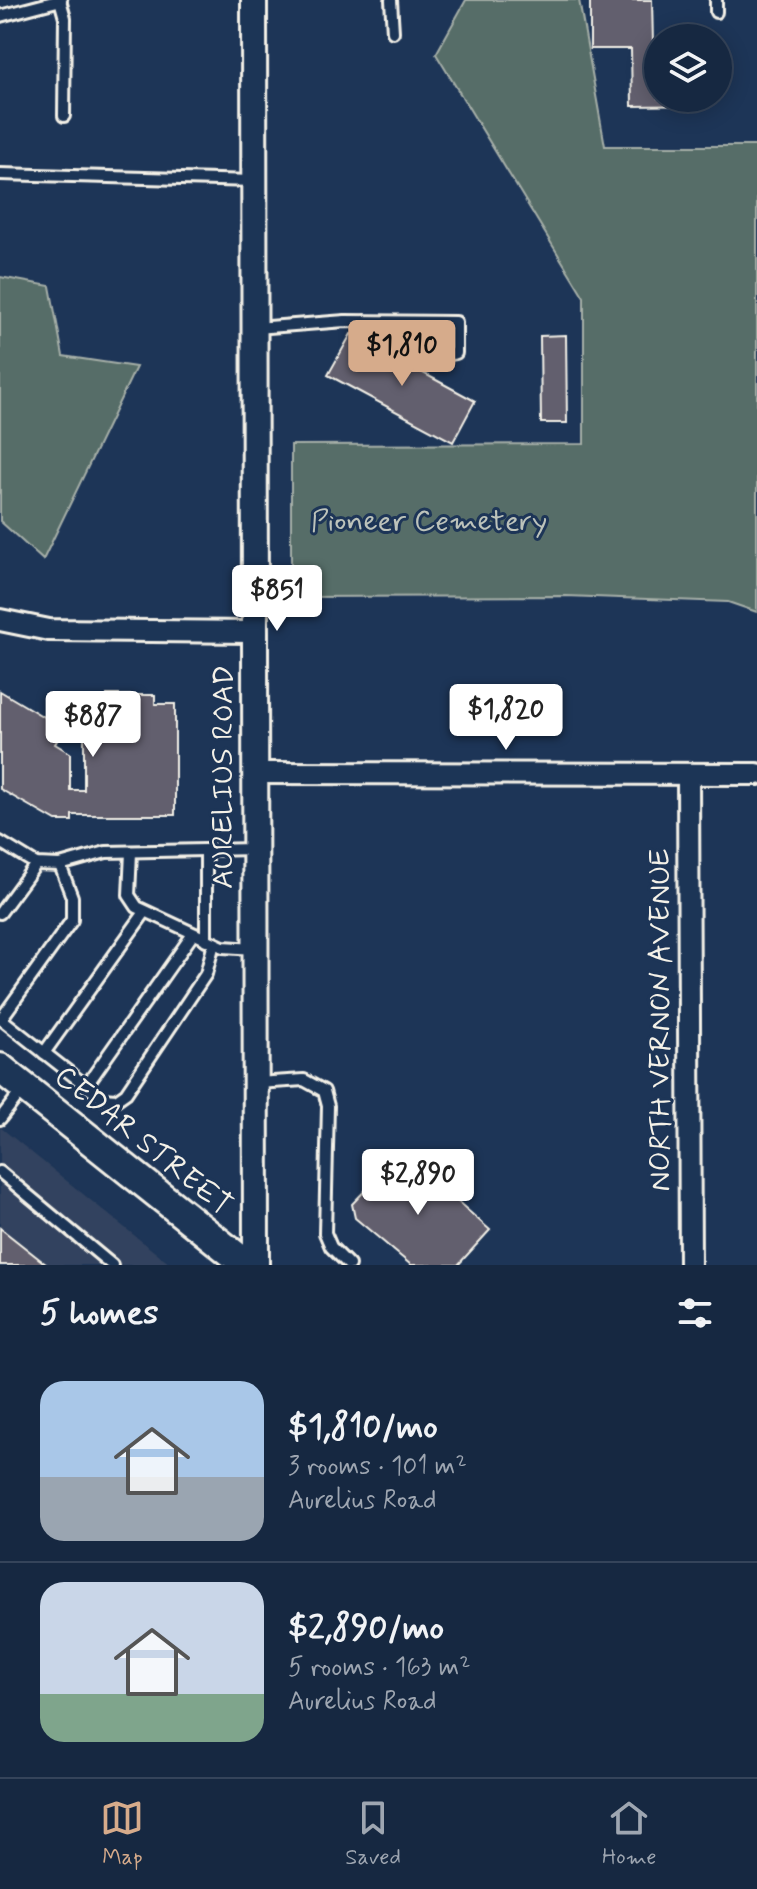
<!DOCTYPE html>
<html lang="en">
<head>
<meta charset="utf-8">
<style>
	body { margin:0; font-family:Mynerve,sans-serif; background:#23344c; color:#f1f3f6; height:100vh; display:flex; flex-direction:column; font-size:30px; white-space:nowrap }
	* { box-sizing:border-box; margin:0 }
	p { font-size:26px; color:#9ea6b1 }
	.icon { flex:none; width:44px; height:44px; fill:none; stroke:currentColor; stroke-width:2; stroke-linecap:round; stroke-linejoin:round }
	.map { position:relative; height:1265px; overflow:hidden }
	.sheet { display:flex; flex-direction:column; background:#162841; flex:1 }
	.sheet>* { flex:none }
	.buttons { position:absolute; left:644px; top:24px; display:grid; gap:16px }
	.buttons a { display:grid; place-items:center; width:88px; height:88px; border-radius:50%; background:#162841; box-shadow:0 4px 20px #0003,0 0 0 2px #35445a; font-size:40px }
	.price { position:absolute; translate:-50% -68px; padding:0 18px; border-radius:8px; background:#fff; color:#222; font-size:26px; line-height:52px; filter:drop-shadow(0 2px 4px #0008) }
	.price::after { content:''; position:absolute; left:50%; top:48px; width:24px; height:18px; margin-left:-12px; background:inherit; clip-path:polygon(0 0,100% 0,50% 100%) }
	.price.active { background:#d6ab8b; color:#111 }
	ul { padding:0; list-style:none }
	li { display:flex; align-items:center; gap:24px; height:200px; padding:0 40px }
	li+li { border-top:2px solid #35445a }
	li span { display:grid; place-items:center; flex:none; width:224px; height:160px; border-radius:24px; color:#555 }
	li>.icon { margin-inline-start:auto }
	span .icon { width:96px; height:96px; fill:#fffc; stroke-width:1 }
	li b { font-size:34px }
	h2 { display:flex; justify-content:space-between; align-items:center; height:96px; padding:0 40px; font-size:34px }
	.dock { display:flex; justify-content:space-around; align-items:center; height:112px; border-top:2px solid #35445a; background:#162841; font-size:22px; color:#9ea6b1 }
	.dock a { display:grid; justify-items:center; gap:4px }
	.dock .active { color:#d6ab8b }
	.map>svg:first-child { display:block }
	.built { fill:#32425e }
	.green { fill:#576d68; stroke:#a6afa8; stroke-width:2 }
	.building { fill:#625f6e; stroke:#f4f1e8; stroke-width:2 }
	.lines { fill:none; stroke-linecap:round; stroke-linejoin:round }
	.service-casing { stroke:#f4f1e8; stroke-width:16 }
	.minor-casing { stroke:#f4f1e8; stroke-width:26 }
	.tertiary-casing { stroke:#f4f1e8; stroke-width:30 }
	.secondary-casing { stroke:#f4f1e8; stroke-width:34 }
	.service { stroke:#1d3557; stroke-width:10 }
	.minor { stroke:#1d3557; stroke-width:20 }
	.tertiary { stroke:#1d3557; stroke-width:24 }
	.secondary { stroke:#1d3557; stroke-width:28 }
	.labels { text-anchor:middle; stroke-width:6; stroke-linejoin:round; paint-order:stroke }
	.park-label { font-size:30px; fill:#bdc3bb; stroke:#1d3557 }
	.street-label { font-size:30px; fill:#f4f1e8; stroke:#1d3557 }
</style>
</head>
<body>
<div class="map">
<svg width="757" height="1265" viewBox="0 0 757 1265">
	<rect width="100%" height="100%" fill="#1d3557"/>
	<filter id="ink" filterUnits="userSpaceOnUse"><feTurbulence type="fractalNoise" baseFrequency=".0125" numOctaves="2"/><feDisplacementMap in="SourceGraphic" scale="16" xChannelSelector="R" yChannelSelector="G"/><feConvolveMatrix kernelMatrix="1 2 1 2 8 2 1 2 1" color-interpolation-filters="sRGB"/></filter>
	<g filter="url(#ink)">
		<path class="built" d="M0 1127 171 1265H0Z"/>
		<g class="green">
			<path d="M466 0H579L605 146H757V612L728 602 566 596 291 597V445L584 444V297L436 54Z"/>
			<path d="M0 277 50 286 63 356 136 367 43 560 0 521Z"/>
		</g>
		<g class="building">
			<path d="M590 0H652L653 44H658V98H711V105L632 106 631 49H590Z"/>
			<path d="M351 334 475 401 453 442 328 375Z"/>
			<path d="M566 335 567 423H541L540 336Z"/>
			<path d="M0 691 64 729 55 744 70 753V790H84V707H107V695H155V704H175V815H72V821H56L0 789Z"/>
			<path d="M402 1152 490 1230 458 1265H411L355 1218 352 1204Z"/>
			<path d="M0 1228 47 1265H0Z"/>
		</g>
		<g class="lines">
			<defs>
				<g id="service">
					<path d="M60 0 65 18 64 116"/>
					<path d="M391 0 393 32"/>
					<path d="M716 0V12"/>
					<path d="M0 16 61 0"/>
					<path d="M0 174 254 181"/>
					<path d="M256 328 345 321 456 322V353L442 356 365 321"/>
					<path d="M0 842 36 864 60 865 106 852 255 849"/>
					<path d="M206 850V940"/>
					<path d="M131 852 129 895 137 907 223 947 255 949"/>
					<path d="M0 913 36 864"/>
					<path d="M0 1018 103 1099 116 1100 126 1093 206 974 214 943"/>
					<path d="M1 1019 72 920V897L60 865"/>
					<path d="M44 1053 145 912"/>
					<path d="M257 1083 304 1080 324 1091 328 1106 325 1233 331 1247 349 1265"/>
					<path d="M86 1086 193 934"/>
					<path d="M0 1119 23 1089"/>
					<path d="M0 1172 112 1265"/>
				</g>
				<g id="minor">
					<path d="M0 620 49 630 253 632"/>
					<path d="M255 773 757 774"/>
					<path d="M688 775 690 1265"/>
				</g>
				<path id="tertiary" d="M254 0 256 1265"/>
				<path id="secondary" d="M0 1068 247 1265"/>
			</defs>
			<use href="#service" class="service-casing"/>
			<use href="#minor" class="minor-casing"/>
			<use href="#tertiary" class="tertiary-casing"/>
			<use href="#secondary" class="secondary-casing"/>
			<use href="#service" class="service"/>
			<use href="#minor" class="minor"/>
			<use href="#tertiary" class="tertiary"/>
			<use href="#secondary" class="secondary"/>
		</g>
	</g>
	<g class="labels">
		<g class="park-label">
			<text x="429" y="530">Pioneer Cemetery</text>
		</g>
		<g class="street-label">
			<text transform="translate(222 777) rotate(-90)" y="10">AURELIUS ROAD</text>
			<text transform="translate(659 1020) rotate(-90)" y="10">NORTH VERNON AVENUE</text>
			<text transform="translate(144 1140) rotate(39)" y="10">CEDAR STREET</text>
		</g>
	</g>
</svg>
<div class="buttons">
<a><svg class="icon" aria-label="layers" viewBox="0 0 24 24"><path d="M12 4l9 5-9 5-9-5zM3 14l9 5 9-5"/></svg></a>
</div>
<b class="price active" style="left:402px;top:388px">$1,810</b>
<b class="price" style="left:277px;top:633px">$851</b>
<b class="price" style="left:506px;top:752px">$1,820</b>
<b class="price" style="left:93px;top:759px">$887</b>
<b class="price" style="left:418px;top:1217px">$2,890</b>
</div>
<section class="sheet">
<h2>5 homes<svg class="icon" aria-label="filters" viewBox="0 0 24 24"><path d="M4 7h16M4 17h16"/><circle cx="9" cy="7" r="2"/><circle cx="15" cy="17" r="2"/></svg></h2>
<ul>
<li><span style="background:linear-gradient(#a9c7e8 60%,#9aa5b1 0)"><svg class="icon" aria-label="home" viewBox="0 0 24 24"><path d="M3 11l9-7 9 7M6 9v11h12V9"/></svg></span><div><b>$1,810/mo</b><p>3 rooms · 101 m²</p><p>Aurelius Road</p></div></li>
<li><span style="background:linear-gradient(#c9d6e8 70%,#7fa58c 0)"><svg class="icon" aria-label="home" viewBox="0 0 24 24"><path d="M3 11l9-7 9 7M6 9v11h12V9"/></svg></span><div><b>$2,890/mo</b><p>5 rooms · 163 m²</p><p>Aurelius Road</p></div></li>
</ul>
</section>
<nav class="dock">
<a class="active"><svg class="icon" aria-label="map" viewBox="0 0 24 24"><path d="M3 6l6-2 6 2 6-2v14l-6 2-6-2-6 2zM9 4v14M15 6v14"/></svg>Map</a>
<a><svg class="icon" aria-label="saved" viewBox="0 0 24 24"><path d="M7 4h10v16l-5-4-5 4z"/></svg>Saved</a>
<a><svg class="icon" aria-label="home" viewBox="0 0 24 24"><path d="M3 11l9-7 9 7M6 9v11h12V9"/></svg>Home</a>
</nav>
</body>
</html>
